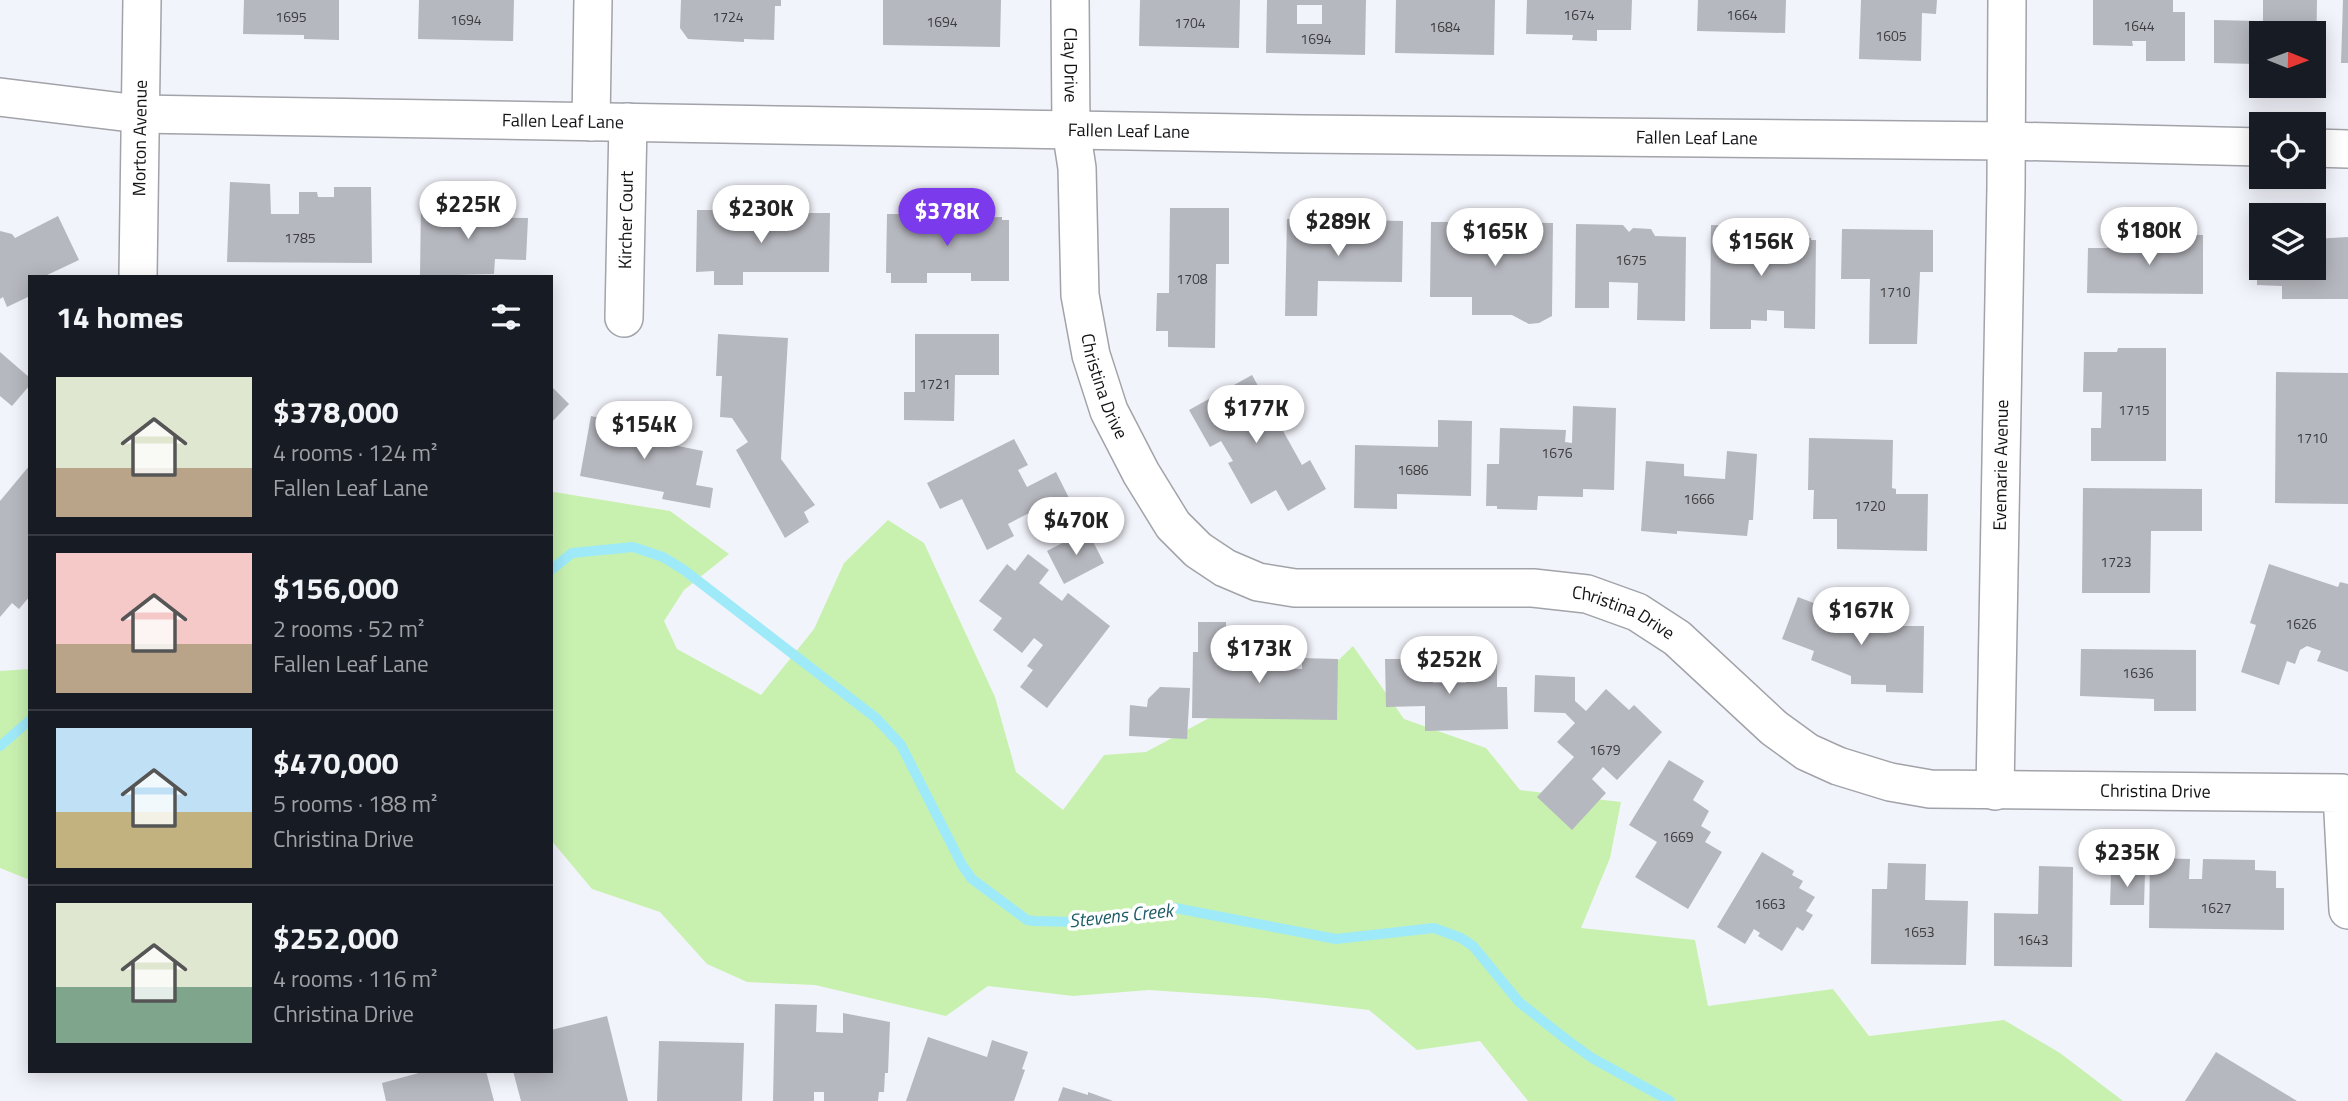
<!DOCTYPE html>
<html lang="en">
<head>
<meta charset="utf-8">
<style>
	body { margin:0; font-family:"Titillium Web",sans-serif; background:#20242c; color:#f1f3f6; height:100vh; display:flex; flex-direction:column; font-size:26px; white-space:nowrap }
	* { box-sizing:border-box; margin:0 }
	p { font-size:23px; color:#9ea1a6 }
	.icon { flex:none; width:38px; height:38px; fill:none; stroke:currentColor; stroke-width:2; stroke-linecap:round; stroke-linejoin:round }
	.map { position:relative; flex:1; overflow:hidden }
	.sheet { position:absolute; left:28px; top:275px; width:525px; height:798px; display:flex; flex-direction:column; background:#171b24; border-radius:0px; box-shadow:0 4px 18px #0003 }
	.sheet>* { flex:none }
	.needle { width:46px; rotate:91deg }
	.controls { position:absolute; left:2249px; top:21px; display:grid; gap:14px }
	.controls a { display:grid; place-items:center; width:77px; height:77px; border-radius:0px; background:#171b24; box-shadow:0 4px 18px #0003; font-size:35px }
	.price { position:absolute; translate:-50% -60px; padding:0 16px; border-radius:24px; background:#fff; color:#222; font-size:23px; line-height:46px; filter:drop-shadow(0 2px 4px #0008) }
	.price::after { content:''; position:absolute; left:50%; top:42px; width:21px; height:16px; margin-left:-10px; background:inherit; clip-path:polygon(0 0,100% 0,50% 100%) }
	.price.current { background:#7c3aed; color:#fff }
	ul { padding:0; list-style:none }
	li { display:flex; align-items:center; gap:21px; height:175px; padding:0 28px }
	li+li { border-top:2px solid #363941 }
	li span { display:grid; place-items:center; flex:none; width:196px; height:140px; border-radius:0px; color:#555 }
	li>.icon { margin-inline-start:auto }
	span .icon { width:84px; height:84px; fill:#fffc; stroke-width:1 }
	li b { font-size:30px }
	h2 { display:flex; justify-content:space-between; align-items:center; height:84px; padding:0 28px; font-size:30px }
	.map>svg:first-child { display:block }
	.green { fill:#c8f1b0 }
	.lines { fill:none; stroke-linecap:round; stroke-linejoin:round }
	.stream { stroke:#9feaf9; stroke-width:10 }
	.building { fill:#b6b8bf; fill-rule:evenodd }
	.street-casing { stroke:#a1a3a9; stroke-width:40 }
	.street { stroke:#fff; stroke-width:37 }
	.labels { text-anchor:middle; stroke-width:7; stroke-linejoin:round; paint-order:stroke }
	.number-label { font-size:14px; fill:#3c3c40 }
	.street-label { font-size:18px; fill:#131316; stroke:#fff }
	.water-label { font-size:19px; font-style:italic; fill:#1d5b65; stroke:#fff }
</style>
</head>
<body>
<div class="map">
<svg width="2348" height="1101" viewBox="0 0 2348 1101">
	<rect width="100%" height="100%" fill="#f2f4fb"/>
	<g class="green">
		<path d="M554 492 670 511 729 554 684 590 664 621 677 649 761 695 814 629 844 563 888 520 924 543 995 697 1016 772 1063 810 1104 755 1146 752 1235 704 1314 684 1353 646 1404 719 1486 748 1520 790 1621 802 1610 858 1581 928 1695 940 1708 1006 1833 989 1869 1036 2004 1020 2060 1053 2123 1101H1528L1480 1041 1417 1050 1369 1010 1266 998 1149 990 1073 996 988 986 946 1016 815 985 747 982 707 964 660 912 592 889 551 840V495Z"/>
		<path d="M30 669V880L0 868V671Z"/>
	</g>
	<g class="lines">
		<g class="stream">
			<path d="M551 570 572 553 633 547 663 557 684 570 876 718 901 745 962 865 972 879 1027 920 1034 921 1077 922 1175 908 1336 939 1434 928 1461 938 1473 946 1519 1002 1567 1040 1592 1058 1670 1101"/>
			<path d="M0 746 30 720"/>
		</g>
	</g>
	<g class="building">
		<path d="M244 0H339V40L304 39V35L243 34Z"/>
		<path d="M419 0H514L513 41 418 39Z"/>
		<path d="M681 0H781V6H775L774 40 744 39V42L688 39 680 28Z"/>
		<path d="M883 0H1001L1000 47 883 45Z"/>
		<path d="M1140 0H1240L1239 48 1139 46Z"/>
		<path d="M1267 0H1366L1365 55 1266 53ZM1297 5H1322V24H1297Z"/>
		<path d="M1396 0H1495L1494 55 1395 53Z"/>
		<path d="M1527 0H1632L1631 30H1597V41L1572 40 1573 35 1526 34Z"/>
		<path d="M1698 0H1786L1785 33 1697 31Z"/>
		<path d="M1861 0H1937L1936 14 1922 13 1921 61 1859 59Z"/>
		<path d="M2093 0H2173V12H2185V61H2146V41H2132L2133 46 2093 45Z"/>
		<path d="M2263 0H2317L2316 63H2314V33H2263Z"/>
		<path d="M2343 0H2348V63H2341Z"/>
		<path d="M2214 20 2257 21V33H2261V57H2256V64L2214 63Z"/>
		<path d="M230 182 270 184 271 214H299V192H317L318 197H334V187H371L372 263 227 262Z"/>
		<path d="M421 204 463 205V217L528 218 526 260 495 259 494 274 420 276Z"/>
		<path d="M1170 208H1229V264H1216L1215 348 1168 347V331H1156L1157 293H1169Z"/>
		<path d="M697 210H738V224H789V213H830L829 272H743V285H714V271L696 272Z"/>
		<path d="M887 214H927V219L1002 217V220H1009V281H971V273H927V283H891V273H886Z"/>
		<path d="M58 216 79 260 45 276H30V296L7 307 3 297 0 299V231L12 234 15 238Z"/>
		<path d="M1287 219 1334 220V224H1350L1349 231H1360V220L1403 221 1402 282 1318 281 1317 316H1285Z"/>
		<path d="M1431 222H1474L1473 234H1502V222L1553 223 1552 316 1539 323 1529 324 1512 315H1472V297H1430Z"/>
		<path d="M1576 224 1623 225 1629 232 1633 228 1651 229 1655 236 1686 237 1685 321 1637 320 1638 283 1609 282V308H1575Z"/>
		<path d="M1711 225 1754 226V237H1763V230H1782V238H1811V240H1816L1815 329 1784 328V311L1767 310V321L1751 320V329H1710Z"/>
		<path d="M1842 229 1933 230V272H1920L1917 344H1869L1870 279H1841Z"/>
		<path d="M2161 234 2203 235V294L2087 293 2088 248H2128V244L2161 245Z"/>
		<path d="M2257 236H2261V268H2314V239L2348 237V299H2282V286L2257 285Z"/>
		<path d="M718 334 788 338 781 459 815 505 804 512 809 522 785 538 736 450 748 442 732 418 720 417 722 376H716Z"/>
		<path d="M915 334H999V375H955L954 421 904 420V392H915Z"/>
		<path d="M2118 348H2166V461H2091V428H2101L2102 392H2083L2084 352H2117Z"/>
		<path d="M0 352 30 378V385L12 406 0 396Z"/>
		<path d="M2276 372 2348 373V504L2275 503Z"/>
		<path d="M1252 375 1302 465 1310 460 1326 489 1288 511 1276 490 1251 504 1228 463 1233 461 1221 441 1210 447 1189 410Z"/>
		<path d="M551 386 569 404 551 423Z"/>
		<path d="M1573 406 1616 408 1614 490 1583 489V497L1538 496 1537 510 1497 509V506H1486L1487 464H1499L1500 428 1566 430 1565 442 1572 443Z"/>
		<path d="M591 416 670 433 668 444 703 451 696 485 713 488 710 508 662 499 664 492 580 476Z"/>
		<path d="M1438 420 1472 421 1471 496 1397 494V509L1354 508 1355 445 1438 447Z"/>
		<path d="M1809 438 1893 440 1892 488 1896 489V494H1928L1927 551 1837 549V519H1813L1814 490H1808Z"/>
		<path d="M1014 439 1028 465 1018 470 1027 487 1056 472 1074 508 1039 526 1033 511 1008 524 1014 536 987 550 962 499 940 509 927 483Z"/>
		<path d="M1727 451 1757 454 1753 520H1749L1747 536 1677 531V534L1641 531 1646 461 1684 464V476L1725 479Z"/>
		<path d="M30 465V596L19 609 12 603 0 617V501Z"/>
		<path d="M2083 488 2202 489V531H2151L2150 593H2082Z"/>
		<path d="M1087 530 1104 563 1064 584 1047 551Z"/>
		<path d="M1028 554 1049 570 1039 583 1062 601 1068 593 1110 626 1047 708 1020 687 1033 670 1027 666 1043 645 1034 638 1022 653 993 630 1002 618 979 601 1007 564 1015 571Z"/>
		<path d="M2269 564 2338 587 2340 582 2348 584V672L2317 661 2321 651 2307 646 2300 650 2295 664 2287 661 2279 685 2241 672 2256 625 2250 623Z"/>
		<path d="M1798 597 1852 618 1898 619V626H1924L1923 693 1886 692V685L1851 684V676L1811 660 1814 651 1782 639Z"/>
		<path d="M1198 622H1226V654H1235V667L1302 669V658L1338 659 1337 720 1192 718 1193 652H1198Z"/>
		<path d="M2081 649 2196 650V711H2154V699L2080 696Z"/>
		<path d="M1385 659H1432L1433 683H1466L1465 663H1497V687H1507L1508 729 1425 731V706L1386 707Z"/>
		<path d="M1535 675 1575 677V701L1586 711 1606 689 1629 710 1634 705 1662 732 1617 780 1603 767 1592 779 1606 793 1572 830 1537 797 1574 757 1557 742 1575 723 1565 713 1534 712Z"/>
		<path d="M1160 687 1190 688 1187 739 1129 736 1130 705 1147 707 1148 699Z"/>
		<path d="M1669 760 1704 781 1693 800 1709 811 1701 826 1711 832 1705 842 1722 852 1688 909 1635 877 1657 842 1629 825Z"/>
		<path d="M1762 852 1794 871 1792 875 1803 881 1799 888 1815 897 1806 911 1813 915 1803 931 1797 927 1782 951 1758 936 1760 933 1754 929 1745 944 1717 927Z"/>
		<path d="M2150 858 2190 859 2189 879H2202L2203 859 2255 860V870L2276 871V888H2284V930L2149 928Z"/>
		<path d="M1888 863 1926 864 1925 900 1968 901 1966 965 1871 964 1872 889H1887Z"/>
		<path d="M2039 866 2073 867 2072 967 1994 966V913L2038 914Z"/>
		<path d="M2111 873H2145L2144 905H2110Z"/>
		<path d="M775 1004 817 1005 816 1032 843 1033V1013L890 1022 888 1073H885L884 1092H879L878 1101H824V1092H814V1101H773Z"/>
		<path d="M607 1016 628 1101H521L513 1071H551V1030Z"/>
		<path d="M928 1037 987 1057 992 1040 1028 1052 1022 1069 1025 1070 1014 1101H906Z"/>
		<path d="M659 1041 744 1043 742 1101H657Z"/>
		<path d="M2216 1052 2297 1101H2185Z"/>
		<path d="M426 1071H486L494 1101H386L382 1083Z"/>
		<path d="M1063 1087 1088 1095V1092L1113 1101H1058Z"/>
	</g>
	<g class="lines">
		<defs>
			<g id="street">
				<path id="s1" d="M1070 0 1071 129 1077 168 1080 295 1091 355 1109 411 1141 473 1173 525 1198 550 1225 568 1258 582 1295 588H1533L1587 594 1637 612 1677 638 1774 728 1807 752 1838 766 1890 782 1930 789 2342 793 2348 910"/>
				<path id="s2" d="M0 97 139 114 1304 134 2006 141 2261 147"/>
				<path d="M591 122 593 0"/>
				<path d="M2314 148 2348 149"/>
				<path id="s3" d="M138 276 142 0"/>
				<path id="s4" d="M624 318 628 122"/>
				<path id="s5" d="M1995 791 2006 187 2007 0"/>
			</g>
		</defs>
		<use href="#street" class="street-casing"/>
		<use href="#street" class="street"/>
	</g>
	<g class="labels">
		<g class="number-label">
			<text x="1579" y="20">1674</text>
			<text x="1742" y="20">1664</text>
			<text x="291" y="22">1695</text>
			<text x="728" y="22">1724</text>
			<text x="466" y="25">1694</text>
			<text x="942" y="27">1694</text>
			<text x="1190" y="28">1704</text>
			<text x="2139" y="31">1644</text>
			<text x="1445" y="32">1684</text>
			<text x="1891" y="41">1605</text>
			<text x="1316" y="44">1694</text>
			<text x="300" y="243">1785</text>
			<text x="1631" y="265">1675</text>
			<text x="1192" y="284">1708</text>
			<text x="1895" y="297">1710</text>
			<text x="935" y="389">1721</text>
			<text x="2134" y="415">1715</text>
			<text x="2312" y="443">1710</text>
			<text x="1557" y="458">1676</text>
			<text x="1413" y="475">1686</text>
			<text x="1699" y="504">1666</text>
			<text x="1870" y="511">1720</text>
			<text x="2116" y="567">1723</text>
			<text x="2301" y="629">1626</text>
			<text x="2138" y="678">1636</text>
			<text x="1605" y="755">1679</text>
			<text x="1678" y="842">1669</text>
			<text x="1770" y="909">1663</text>
			<text x="2216" y="913">1627</text>
			<text x="1919" y="937">1653</text>
			<text x="2033" y="945">1643</text>
		</g>
		<g class="street-label">
			<text dy="6" stroke="none"><textPath href="#s1" startOffset="65">Clay Drive</textPath></text>
			<text dy="6" stroke="none"><textPath href="#s2" startOffset="564">Fallen Leaf Lane</textPath></text>
			<text dy="6" stroke="none"><textPath href="#s2" startOffset="1130">Fallen Leaf Lane</textPath></text>
			<text dy="6" stroke="none"><textPath href="#s3" startOffset="138">Morton Avenue</textPath></text>
			<text dy="6" stroke="none"><textPath href="#s2" startOffset="1698">Fallen Leaf Lane</textPath></text>
			<text dy="6" stroke="none"><textPath href="#s4" startOffset="98">Kircher Court</textPath></text>
			<text dy="6" stroke="none"><textPath href="#s1" startOffset="390">Christina Drive</textPath></text>
			<text dy="6" stroke="none"><textPath href="#s5" startOffset="326">Evemarie Avenue</textPath></text>
			<text dy="6" stroke="none"><textPath href="#s1" startOffset="1020">Christina Drive</textPath></text>
			<text dy="6" stroke="none"><textPath href="#s1" startOffset="1608">Christina Drive</textPath></text>
		</g>
		<g class="water-label">
			<text transform="translate(1121 915) rotate(-6)" y="7">Stevens Creek</text>
		</g>
	</g>
</svg>
<div class="controls">
<a><svg class="needle" viewBox="-14 -14 28 28"><path d="M0-13l5 13h-10z" fill="#e53935"/><path d="M0 13l5-13h-10z" fill="#9ea1a6"/></svg></a>
<a><svg class="icon" aria-label="locate" viewBox="0 0 24 24"><circle cx="12" cy="12" r="6"/><path d="M12 2v4M12 18v4M2 12h4M18 12h4"/></svg></a>
<a><svg class="icon" aria-label="layers" viewBox="0 0 24 24"><path d="M12 4l9 5-9 5-9-5zM3 14l9 5 9-5"/></svg></a>
</div>
<b class="price" style="left:468px;top:241px">$225K</b>
<b class="price" style="left:761px;top:245px">$230K</b>
<b class="price current" style="left:947px;top:248px">$378K</b>
<b class="price" style="left:1338px;top:258px">$289K</b>
<b class="price" style="left:2149px;top:267px">$180K</b>
<b class="price" style="left:1495px;top:268px">$165K</b>
<b class="price" style="left:1761px;top:278px">$156K</b>
<b class="price" style="left:1256px;top:445px">$177K</b>
<b class="price" style="left:644px;top:461px">$154K</b>
<b class="price" style="left:1076px;top:557px">$470K</b>
<b class="price" style="left:1861px;top:647px">$167K</b>
<b class="price" style="left:1259px;top:685px">$173K</b>
<b class="price" style="left:1449px;top:696px">$252K</b>
<b class="price" style="left:2127px;top:889px">$235K</b>
<section class="sheet">
<h2>14 homes<svg class="icon" aria-label="filters" viewBox="0 0 24 24"><path d="M4 7h16M4 17h16"/><circle cx="9" cy="7" r="2"/><circle cx="15" cy="17" r="2"/></svg></h2>
<ul>
<li><span style="background:linear-gradient(#dfe7d0 65%,#b9a48a 0)"><svg class="icon" aria-label="home" viewBox="0 0 24 24"><path d="M3 11l9-7 9 7M6 9v11h12V9"/></svg></span><div><b>$378,000</b><p>4 rooms · 124 m²</p><p>Fallen Leaf Lane</p></div></li>
<li><span style="background:linear-gradient(#f6c9c9 65%,#b9a48a 0)"><svg class="icon" aria-label="home" viewBox="0 0 24 24"><path d="M3 11l9-7 9 7M6 9v11h12V9"/></svg></span><div><b>$156,000</b><p>2 rooms · 52 m²</p><p>Fallen Leaf Lane</p></div></li>
<li><span style="background:linear-gradient(#bfe0f5 60%,#c2b280 0)"><svg class="icon" aria-label="home" viewBox="0 0 24 24"><path d="M3 11l9-7 9 7M6 9v11h12V9"/></svg></span><div><b>$470,000</b><p>5 rooms · 188 m²</p><p>Christina Drive</p></div></li>
<li><span style="background:linear-gradient(#dfe7d0 60%,#7fa58c 0)"><svg class="icon" aria-label="home" viewBox="0 0 24 24"><path d="M3 11l9-7 9 7M6 9v11h12V9"/></svg></span><div><b>$252,000</b><p>4 rooms · 116 m²</p><p>Christina Drive</p></div></li>
</ul>
</section>
</div>
</body>
</html>
